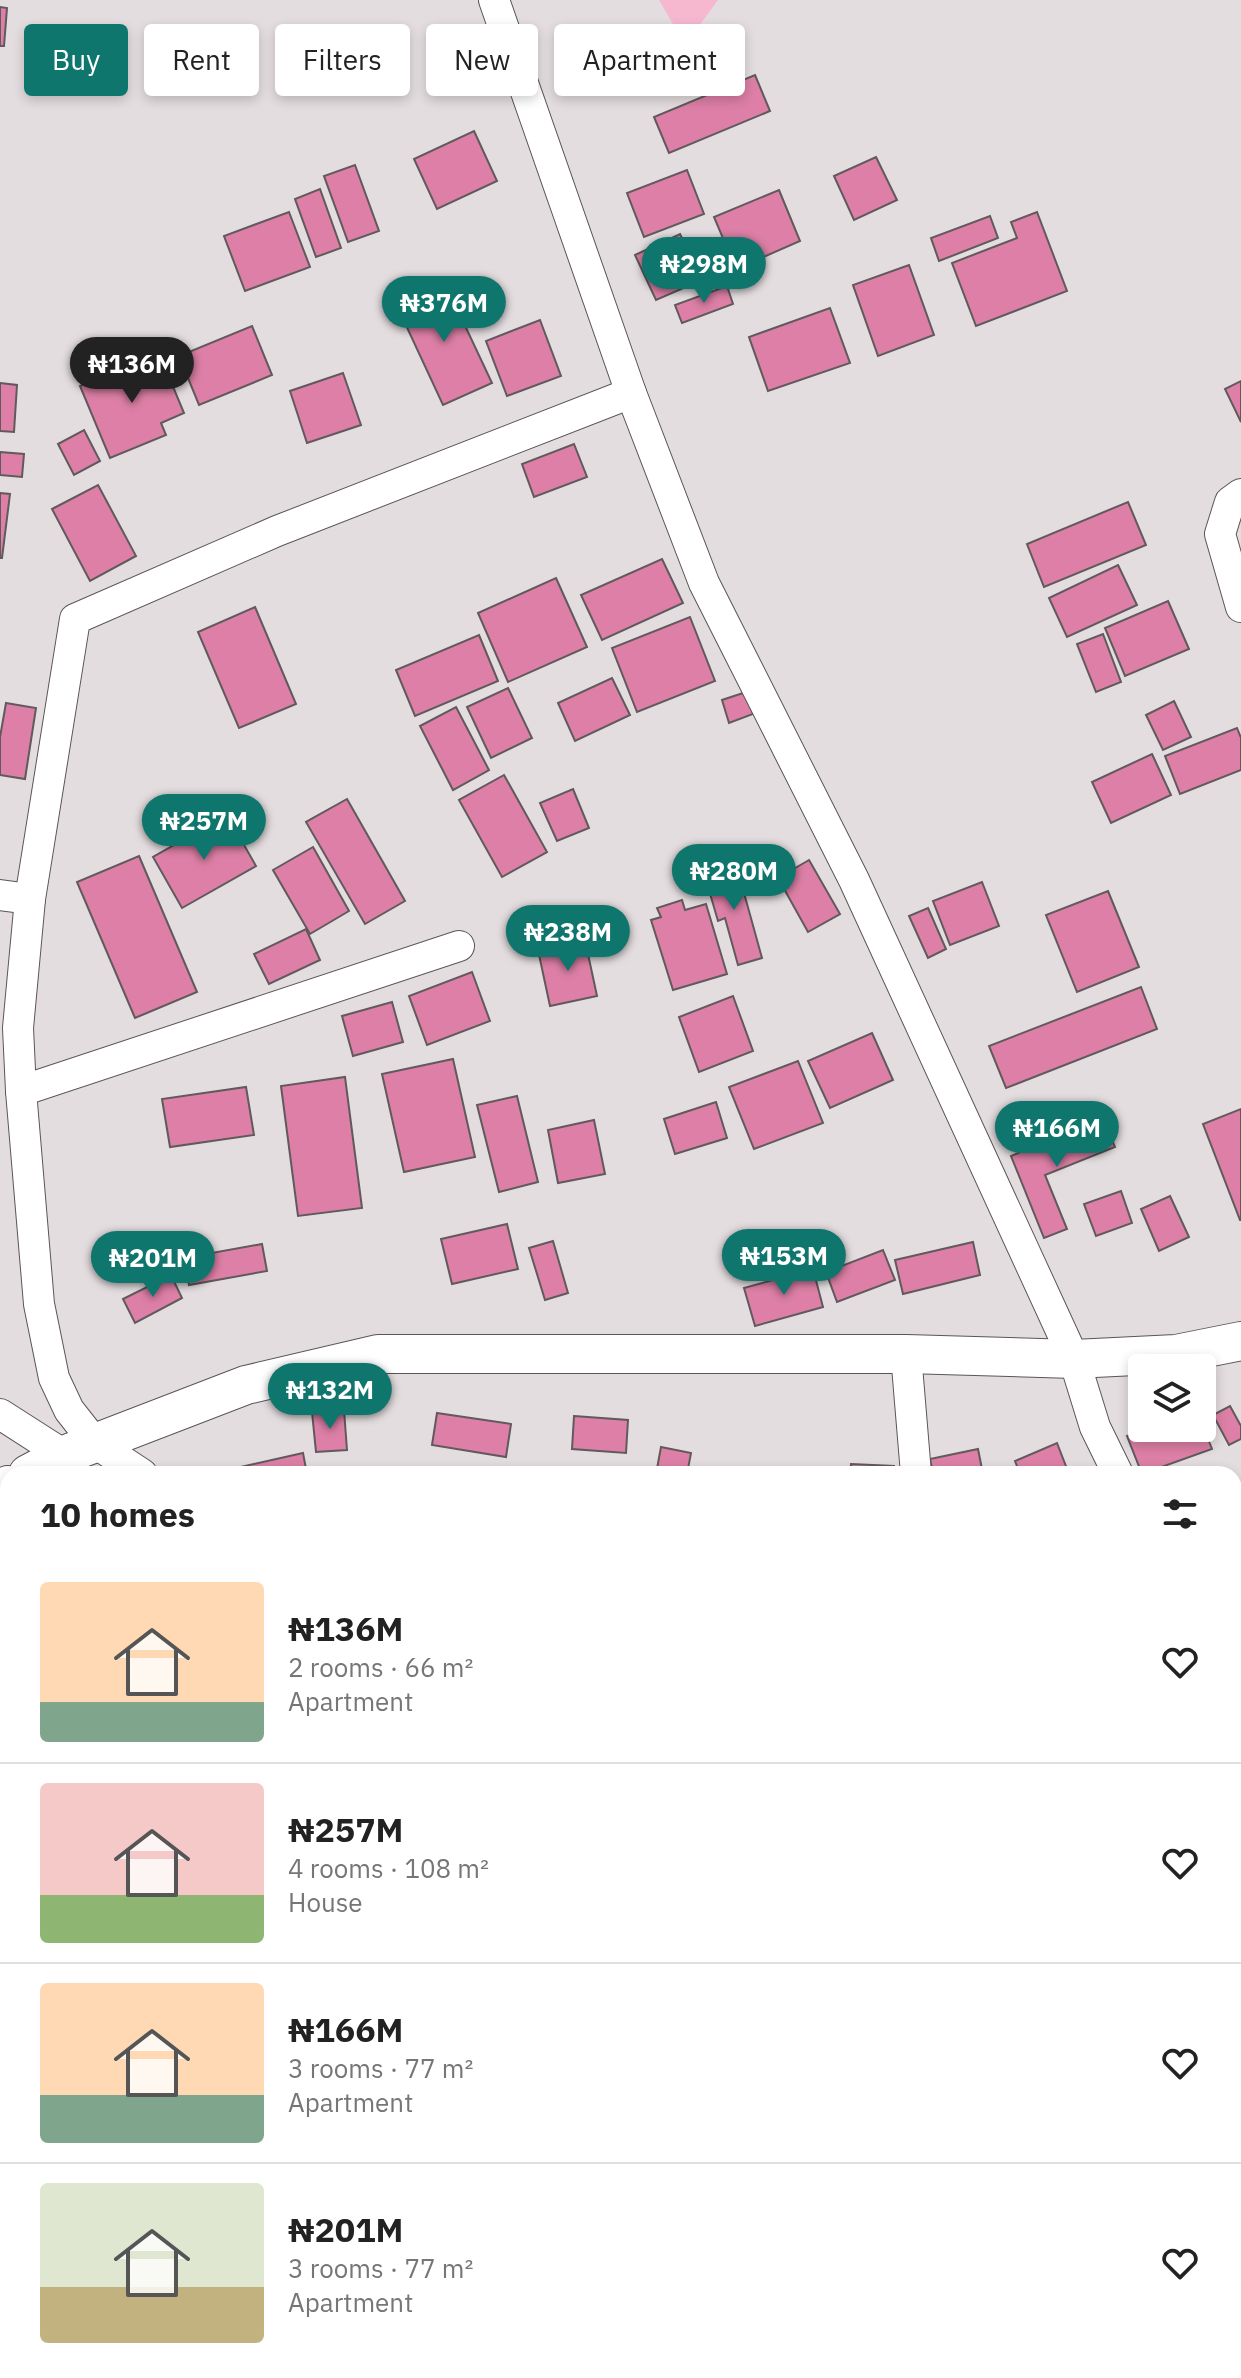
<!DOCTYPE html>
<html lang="en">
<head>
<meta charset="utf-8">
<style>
	body { margin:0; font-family:"IBM Plex Sans",sans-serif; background:#f2f2f2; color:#222; height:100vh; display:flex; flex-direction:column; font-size:30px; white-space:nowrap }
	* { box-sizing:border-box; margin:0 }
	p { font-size:26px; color:#767676 }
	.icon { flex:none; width:44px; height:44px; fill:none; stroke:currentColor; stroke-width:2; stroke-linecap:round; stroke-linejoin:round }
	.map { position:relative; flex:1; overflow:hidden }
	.drawer { position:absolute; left:0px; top:1466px; width:1242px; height:912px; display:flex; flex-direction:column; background:#fff; border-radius:24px 24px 0 0; box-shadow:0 4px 12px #0003 }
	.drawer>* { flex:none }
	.guide { position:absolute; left:24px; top:24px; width:800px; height:72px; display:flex; gap:16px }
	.buttons { position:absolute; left:1128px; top:1354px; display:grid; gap:16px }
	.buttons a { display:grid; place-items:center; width:88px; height:88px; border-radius:8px; background:#fff; box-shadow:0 4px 12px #0003; font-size:40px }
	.price { position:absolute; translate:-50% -68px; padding:0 18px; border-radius:28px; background:#0f766e; color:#fff; font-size:26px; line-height:52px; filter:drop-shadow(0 2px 4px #0008) }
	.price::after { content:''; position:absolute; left:50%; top:48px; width:24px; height:18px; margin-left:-12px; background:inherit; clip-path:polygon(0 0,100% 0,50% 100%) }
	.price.on { background:#222; color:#fff }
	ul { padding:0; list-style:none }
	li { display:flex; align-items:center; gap:24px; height:200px; padding:0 40px }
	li+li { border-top:2px solid #e0e0e0 }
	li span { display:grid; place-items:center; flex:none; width:224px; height:160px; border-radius:8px; color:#555 }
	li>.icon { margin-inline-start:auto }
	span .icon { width:96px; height:96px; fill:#fffc; stroke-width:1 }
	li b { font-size:34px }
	h2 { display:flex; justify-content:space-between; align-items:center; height:96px; padding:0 40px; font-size:34px }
	.pill { padding:0 28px; border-radius:8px; background:#fff; box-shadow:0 4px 12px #0003; font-size:28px; line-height:72px }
	.pill.on { background:#0f766e; color:#fff }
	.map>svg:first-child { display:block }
	.green { fill:#f6b8cf }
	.building { fill:#dd7fa6; stroke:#605a5c; stroke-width:2 }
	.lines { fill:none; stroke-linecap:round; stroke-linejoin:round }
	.minor-casing { stroke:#5a5557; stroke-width:32 }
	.tertiary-casing { stroke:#5a5557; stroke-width:40 }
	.minor { stroke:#fff; stroke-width:30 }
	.tertiary { stroke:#fff; stroke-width:38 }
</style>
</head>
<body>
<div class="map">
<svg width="1241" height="2378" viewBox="0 0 1241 2378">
	<rect width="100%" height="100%" fill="#e4dddf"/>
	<path class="green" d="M659 0H718L685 45Z"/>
	<g class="building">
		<path d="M0 7 7 8 4 46H0Z"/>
		<path d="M755 75 770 111 669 153 654 117Z"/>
		<path d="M474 131 497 181 437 209 414 159Z"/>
		<path d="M876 157 897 200 854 220 834 176Z"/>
		<path d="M355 165 379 231 348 242 324 176Z"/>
		<path d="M687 170 704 214 644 237 627 193Z"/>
		<path d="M320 189 341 248 316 257 295 199Z"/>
		<path d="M779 190 800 241 736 269 714 217Z"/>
		<path d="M289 212 310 267 245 291 224 236Z"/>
		<path d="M1037 212 1067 291 976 326 952 263 1017 238 1011 222Z"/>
		<path d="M990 216 998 238 939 261 931 238Z"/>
		<path d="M680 234 702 280 656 300 635 255Z"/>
		<path d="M909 265 934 335 878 356 853 285Z"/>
		<path d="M445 283 492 383 443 405 397 306Z"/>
		<path d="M727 286 733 304 682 323 675 305Z"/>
		<path d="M830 308 850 363 768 391 749 337Z"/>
		<path d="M540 320 561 376 507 396 486 341Z"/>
		<path d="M252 326 272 375 199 405 179 356Z"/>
		<path d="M159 353 184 413 161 423 166 435 110 458 80 386Z"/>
		<path d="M343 373 361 425 307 443 290 391Z"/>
		<path d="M1241 381V422L1225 389Z"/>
		<path d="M0 383 17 385 14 432 0 431Z"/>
		<path d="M84 430 100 461 74 475 58 444Z"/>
		<path d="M574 444 587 477 534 497 522 464Z"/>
		<path d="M0 452 24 454 22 477 0 475Z"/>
		<path d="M98 485 136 556 90 581 52 509Z"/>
		<path d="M0 493 10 494 2 558H0Z"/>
		<path d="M1128 502 1146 545 1044 587 1027 544Z"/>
		<path d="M662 559 683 603 602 640 581 595Z"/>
		<path d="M1118 565 1137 605 1067 637 1049 598Z"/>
		<path d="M556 578 587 647 508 682 478 613Z"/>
		<path d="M1168 601 1189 649 1125 676 1105 628Z"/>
		<path d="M255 607 296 704 239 728 198 632Z"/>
		<path d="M690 617 715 681 637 712 612 648Z"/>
		<path d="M1103 634 1121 682 1096 692 1077 644Z"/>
		<path d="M479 635 498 681 415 716 396 670Z"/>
		<path d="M612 678 630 715 575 741 558 703Z"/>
		<path d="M508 688 532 738 491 758 467 707Z"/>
		<path d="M746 692 753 714 729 723 722 700Z"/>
		<path d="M1174 701 1191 737 1163 750 1146 715Z"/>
		<path d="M6 703 36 708 25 779 0 775V737Z"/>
		<path d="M456 707 489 770 453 790 420 726Z"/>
		<path d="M1237 728 1241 738V770L1180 794 1165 756Z"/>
		<path d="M1152 754 1171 795 1111 823 1092 782Z"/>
		<path d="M504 775 547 852 502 877 459 800Z"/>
		<path d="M573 789 589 828 557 841 540 803Z"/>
		<path d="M347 799 405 901 365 924 306 822Z"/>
		<path d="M227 815 256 866 182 908 153 857Z"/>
		<path d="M313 847 349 911 310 934 273 870Z"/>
		<path d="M139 856 197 992 135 1018 77 882Z"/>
		<path d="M809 860 840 914 808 932 778 878Z"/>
		<path d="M736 864 762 958 738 965 725 918 718 921 704 873Z"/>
		<path d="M982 882 999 926 950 945 933 901Z"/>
		<path d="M1108 891 1139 967 1077 992 1046 915Z"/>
		<path d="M682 900 685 910 706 904 727 974 673 990 651 920 661 917 657 908Z"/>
		<path d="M928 908 946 949 928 958 909 916Z"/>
		<path d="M306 929 320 960 269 984 254 954Z"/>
		<path d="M585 940 597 996 550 1006 538 950Z"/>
		<path d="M472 972 490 1021 427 1045 409 996Z"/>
		<path d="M1141 987 1157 1029 1006 1088 989 1046Z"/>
		<path d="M733 996 753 1051 699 1072 679 1017Z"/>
		<path d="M392 1002 403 1042 353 1056 342 1016Z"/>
		<path d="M872 1033 893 1080 830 1108 808 1061Z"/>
		<path d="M453 1059 475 1157 404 1172 382 1074Z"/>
		<path d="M798 1061 823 1123 754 1149 729 1087Z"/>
		<path d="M345 1077 362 1208 298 1216 281 1086Z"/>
		<path d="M246 1087 254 1135 170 1147 162 1099Z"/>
		<path d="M517 1096 538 1182 499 1192 477 1105Z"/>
		<path d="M716 1102 727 1138 675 1154 664 1119Z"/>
		<path d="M1241 1109V1220H1240L1203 1124Z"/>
		<path d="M1103 1119 1115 1147 1045 1175 1067 1229 1044 1238 1011 1156Z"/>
		<path d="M594 1120 605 1174 558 1183 548 1130Z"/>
		<path d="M1121 1191 1132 1223 1096 1236 1084 1204Z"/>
		<path d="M1170 1196 1189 1237 1159 1251 1141 1209Z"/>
		<path d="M507 1224 518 1269 452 1284 441 1239Z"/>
		<path d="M553 1241 568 1293 545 1300 529 1248Z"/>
		<path d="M973 1242 980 1275 903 1294 895 1260Z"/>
		<path d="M262 1244 267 1271 189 1285 184 1258Z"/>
		<path d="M883 1250 895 1280 837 1302 826 1272Z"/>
		<path d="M813 1269 823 1307 755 1326 744 1288Z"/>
		<path d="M171 1275 182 1298 135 1323 123 1299Z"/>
		<path d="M1230 1406 1241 1426V1439L1229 1445 1213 1415Z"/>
		<path d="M344 1410 347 1450 316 1452 312 1412Z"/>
		<path d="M437 1413 511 1424 506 1457 432 1445Z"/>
		<path d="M574 1416 628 1420 626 1453 572 1449Z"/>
		<path d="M1202 1424 1212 1449 1142 1474 1127 1436 1147 1428H1202Z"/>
		<path d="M1057 1443 1069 1474H1020L1015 1461Z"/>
		<path d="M661 1447 691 1453 687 1474H656Z"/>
		<path d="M978 1449 983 1474H933L930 1459Z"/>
		<path d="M303 1453 307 1474H237L236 1468Z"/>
		<path d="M851 1464 894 1466V1474H850Z"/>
		<path d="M435 1467 493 1471V1474H434Z"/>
		<path d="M599 1468 637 1469V1474H599Z"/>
		<path d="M1234 1524 1241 1542V1658L1234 1661Z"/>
		<path d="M8 1760V1786L0 1768V1764Z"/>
		<path d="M1241 1797V1840L1234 1845V1802Z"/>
		<path d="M1241 1866V1958L1234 1962V1870Z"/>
		<path d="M0 1915 8 1930V1973L0 1977Z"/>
		<path d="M0 2116 8 2132V2195L0 2200Z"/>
		<path d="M8 2205V2251L0 2236V2209Z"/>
		<path d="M0 2270 8 2286V2301L0 2306Z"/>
		<path d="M1241 2281V2334L1234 2338V2285Z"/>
		<path d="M8 2331V2370H49L53 2378H0V2335Z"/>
		<path d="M154 2370H210L195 2378H158Z"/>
		<path d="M232 2370H295L298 2378H215Z"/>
		<path d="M375 2370H459L463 2378H379Z"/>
		<path d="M593 2370H647L651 2378H597Z"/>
		<path d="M658 2370H758L759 2372 748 2378H662Z"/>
		<path d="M1108 2370H1191L1196 2378H1113Z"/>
	</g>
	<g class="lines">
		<defs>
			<g id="minor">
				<path d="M494 0 631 393 704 583 854 880 1074 1359 1095 1427 1118 1474"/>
				<path d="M1241 494 1230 502 1220 534 1241 607"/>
				<path d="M0 895 30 899"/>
				<path d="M21 1091 459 946"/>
				<path d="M906 1354 916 1474"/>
				<path d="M0 1414 64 1455"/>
				<path d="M142 1474 95 1443 69 1410 54 1378 39 1304 21 1091 18 1028 30 899 75 619 277 531 631 393"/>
				<path d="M1234 1680 1241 1692"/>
				<path d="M0 2059 8 2055"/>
				<path d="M329 2370 333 2378"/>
				<path d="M843 2370 849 2378"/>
			</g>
			<g id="tertiary">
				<path d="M28 1474 64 1455 246 1385 378 1354H906L1074 1359 1176 1354 1241 1341"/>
				<path d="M0 1489 8 1485"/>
			</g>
		</defs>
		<use href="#minor" class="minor-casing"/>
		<use href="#tertiary" class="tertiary-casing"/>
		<use href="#minor" class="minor"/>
		<use href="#tertiary" class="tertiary"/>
	</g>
</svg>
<div class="buttons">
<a><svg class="icon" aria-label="layers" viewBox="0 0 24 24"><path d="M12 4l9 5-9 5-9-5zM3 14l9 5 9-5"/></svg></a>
</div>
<b class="price" style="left:704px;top:305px">₦298M</b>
<b class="price" style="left:444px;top:344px">₦376M</b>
<b class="price on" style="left:132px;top:405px">₦136M</b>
<b class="price" style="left:204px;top:862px">₦257M</b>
<b class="price" style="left:734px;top:912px">₦280M</b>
<b class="price" style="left:568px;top:973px">₦238M</b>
<b class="price" style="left:1057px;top:1169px">₦166M</b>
<b class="price" style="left:784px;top:1297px">₦153M</b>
<b class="price" style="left:153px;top:1299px">₦201M</b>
<b class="price" style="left:330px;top:1431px">₦132M</b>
<div class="guide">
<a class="pill on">Buy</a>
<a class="pill">Rent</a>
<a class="pill">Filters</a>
<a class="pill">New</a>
<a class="pill">Apartment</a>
</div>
<section class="drawer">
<h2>10 homes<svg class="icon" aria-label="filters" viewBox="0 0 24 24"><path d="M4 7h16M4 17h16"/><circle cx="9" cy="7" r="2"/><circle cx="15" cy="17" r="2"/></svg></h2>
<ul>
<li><span style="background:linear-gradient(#ffd9b3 75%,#7fa58c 0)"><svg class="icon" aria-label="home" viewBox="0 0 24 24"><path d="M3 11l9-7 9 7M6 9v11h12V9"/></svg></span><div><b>₦136M</b><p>2 rooms · 66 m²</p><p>Apartment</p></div><svg class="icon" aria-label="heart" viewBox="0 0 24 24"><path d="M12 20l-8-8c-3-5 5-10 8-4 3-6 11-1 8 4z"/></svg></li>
<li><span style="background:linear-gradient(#f6c9c9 70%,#8fb573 0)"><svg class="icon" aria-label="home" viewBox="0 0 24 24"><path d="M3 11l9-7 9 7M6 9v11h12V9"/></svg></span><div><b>₦257M</b><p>4 rooms · 108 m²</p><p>House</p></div><svg class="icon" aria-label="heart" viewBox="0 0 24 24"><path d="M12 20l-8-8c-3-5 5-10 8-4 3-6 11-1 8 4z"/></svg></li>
<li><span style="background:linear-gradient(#ffd9b3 70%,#7fa58c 0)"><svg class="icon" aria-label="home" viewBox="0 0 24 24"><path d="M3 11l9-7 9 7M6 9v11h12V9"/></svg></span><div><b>₦166M</b><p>3 rooms · 77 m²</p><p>Apartment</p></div><svg class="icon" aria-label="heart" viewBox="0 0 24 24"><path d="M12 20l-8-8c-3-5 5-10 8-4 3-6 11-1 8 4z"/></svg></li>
<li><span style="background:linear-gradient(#dfe7d0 65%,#c2b280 0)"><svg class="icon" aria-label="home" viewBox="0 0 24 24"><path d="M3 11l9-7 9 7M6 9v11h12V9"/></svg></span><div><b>₦201M</b><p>3 rooms · 77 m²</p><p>Apartment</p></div><svg class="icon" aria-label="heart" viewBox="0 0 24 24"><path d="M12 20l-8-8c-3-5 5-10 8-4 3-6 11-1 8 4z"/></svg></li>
</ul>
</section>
</div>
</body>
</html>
